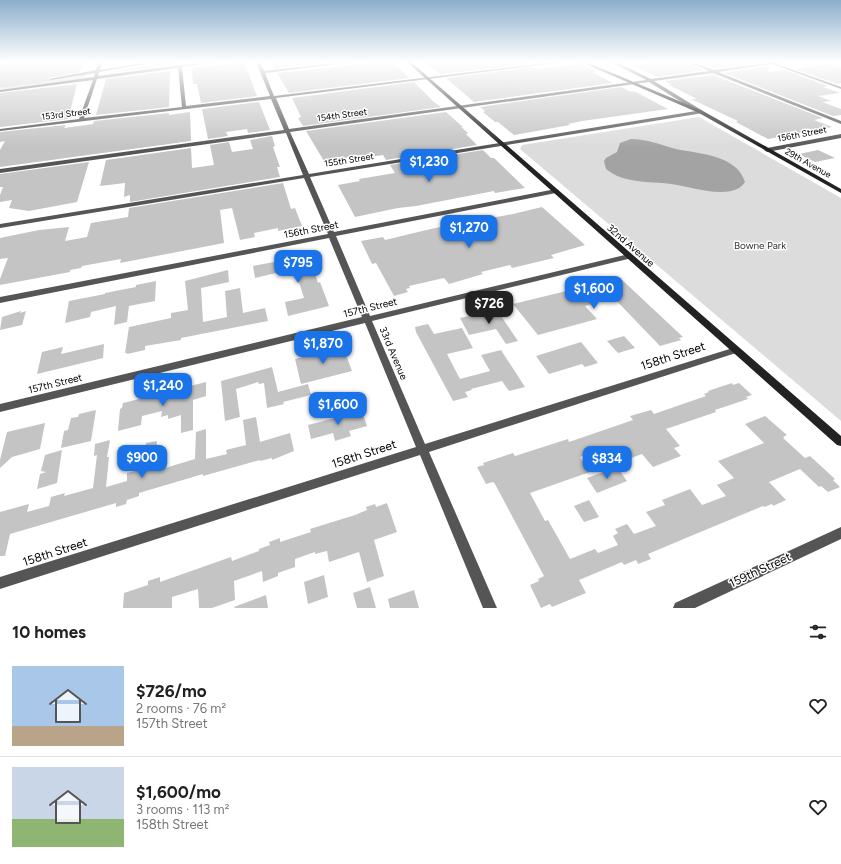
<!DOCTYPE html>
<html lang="en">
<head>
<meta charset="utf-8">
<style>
	body { margin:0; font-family:Figtree,sans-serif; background:#f2f2f2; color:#222; height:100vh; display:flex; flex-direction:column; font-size:15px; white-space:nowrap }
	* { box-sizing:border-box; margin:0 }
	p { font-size:13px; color:#767676 }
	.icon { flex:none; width:22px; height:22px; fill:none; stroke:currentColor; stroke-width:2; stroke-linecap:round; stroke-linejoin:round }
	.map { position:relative; height:608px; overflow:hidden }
	.side { display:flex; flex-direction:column; background:#fff; flex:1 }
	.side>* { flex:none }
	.price { position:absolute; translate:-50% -34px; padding:0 9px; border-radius:8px; background:#1a73e8; color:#fff; font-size:13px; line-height:26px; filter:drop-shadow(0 1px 2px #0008) }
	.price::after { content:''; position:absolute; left:50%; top:24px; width:12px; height:9px; margin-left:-6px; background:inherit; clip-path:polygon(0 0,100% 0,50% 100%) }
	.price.on { background:#222; color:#fff }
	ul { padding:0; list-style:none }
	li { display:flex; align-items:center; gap:12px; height:100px; padding:0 12px }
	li+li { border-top:1px solid #e0e0e0 }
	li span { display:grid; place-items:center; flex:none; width:112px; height:80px; border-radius:0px; color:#555 }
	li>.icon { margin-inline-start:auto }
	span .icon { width:48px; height:48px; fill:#fffc; stroke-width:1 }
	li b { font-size:17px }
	h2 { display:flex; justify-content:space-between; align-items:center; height:48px; padding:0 12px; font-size:17px }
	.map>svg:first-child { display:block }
	.green { fill:#dcdcdc }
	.water { fill:#a3a3a3 }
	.building { fill:#c4c4c4 }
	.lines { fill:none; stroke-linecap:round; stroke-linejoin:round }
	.street { fill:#555; fill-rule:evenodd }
	.secondary { fill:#222; fill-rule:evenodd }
	.labels { text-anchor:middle; stroke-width:3; stroke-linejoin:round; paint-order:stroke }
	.far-street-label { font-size:9px; fill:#000; stroke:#fff }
	.street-label { font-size:10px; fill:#000; stroke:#fff }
	.park-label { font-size:10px; fill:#333; stroke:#fff }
	.near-street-label { font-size:12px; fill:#000; stroke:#fff }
</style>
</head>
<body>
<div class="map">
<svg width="841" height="608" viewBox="0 0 841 608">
	<rect width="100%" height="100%" fill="#fff"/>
	<g class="green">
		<path d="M82 75H85V77L82 79 0 90V88Z"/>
		<path d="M699 117 841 198V421L520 149 522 145Z"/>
	</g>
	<path class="water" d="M631 139C647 139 661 145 676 149 700 154 737 155 745 182 733 202 689 186 671 184 649 181 624 184 606 169L604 161 606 158 617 152 620 143Z"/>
	<g class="building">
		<path d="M21 62H82L80 72 48 78 51 81 0 88V65Z"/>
		<path d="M244 62 257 96 201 103 197 84H193L192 68Z"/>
		<path d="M280 62H317L318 63 274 68 272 63Z"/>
		<path d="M383 62H393L409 78 289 93 277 73Z"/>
		<path d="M425 62H524L527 64 440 74Z"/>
		<path d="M664 62H687L703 70 657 77 635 66Z"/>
		<path d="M697 62H763L714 68Z"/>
		<path d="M171 63 170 65 108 73 137 67Z"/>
		<path d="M581 64 596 71 592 72 613 83 474 102 446 78 533 67 536 69Z"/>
		<path d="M831 64 841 67V83L837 84 795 69Z"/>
		<path d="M768 66 769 72 785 70 828 86 823 87 840 93 818 96 831 101 822 102 841 109V115L833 116 724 73Z"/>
		<path d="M170 71 169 107 96 115 106 79Z"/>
		<path d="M713 75 823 118 814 120 832 127 768 139 736 122 738 121 691 99H697L669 85H672L665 81Z"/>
		<path d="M414 82 434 102 441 107 303 126 298 118 301 117 292 98Z"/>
		<path d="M77 84 71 108H72L68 119 0 127V93Z"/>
		<path d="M621 87 629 91 636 92 668 109 582 121 568 124 570 125 514 135 498 122H495L483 112 485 111 480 107Z"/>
		<path d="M259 102 270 130 248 133 247 129 226 132 228 136 208 139 202 109Z"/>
		<path d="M190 112 191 141 0 167V150L5 141 0 142V132L66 125 64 128 93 124 94 121 169 113V115Z"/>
		<path d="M446 112 463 127H461L468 133 466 134 477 145 386 160 383 155 364 158 362 155 324 161 306 131Z"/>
		<path d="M272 136 275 146 273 147 280 167H277L280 177 130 202V195L124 197 125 183 100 186 106 160 191 148 192 168 214 165 210 145 229 142 232 152 253 149 250 140Z"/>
		<path d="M483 150 491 158H494L525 188 495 193 494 191 416 206 398 208 355 217 338 185 360 181 359 179 395 173 390 165Z"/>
		<path d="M818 150 835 158 815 162 799 154Z"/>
		<path d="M89 162 77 202 29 211 9 208 12 200 0 202V195L3 187H0V174Z"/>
		<path d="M283 183 291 209 295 208 302 226 278 231V228L254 233 255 237 240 240 232 208 220 210 224 243 120 263 121 259 82 266 81 268 70 270V272L0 285V279L8 258 0 259V238L39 230 69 227 65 241 87 237 91 223 128 217 129 208Z"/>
		<path d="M542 207 585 245 551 255 554 258 512 268 510 265 481 272 483 274 449 284 444 278 409 286 410 288 406 289 408 292 394 296 376 263 372 264 361 241 383 237 385 240 435 228 464 223 462 221 489 216 491 218 513 214Z"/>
		<path d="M306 256 308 262 311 261 318 283 320 282 329 306 288 316 285 302 304 298 297 276H295L293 269 255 278 253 266Z"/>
		<path d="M228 270 229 282 201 288 203 322 227 317 225 291 240 288 243 313 265 308 268 321 181 338V340L145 346V350L127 354V353H125L129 327 171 318V313L188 310 185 281Z"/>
		<path d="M620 278 683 337 679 338 681 340 660 346 610 294 602 301 585 306 597 319 538 335 513 304Z"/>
		<path d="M156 281 155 301 129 306 127 322 114 325 116 306 91 312 90 317 65 323 69 301 105 294V293L136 287V285Z"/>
		<path d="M497 310 518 341 506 344 496 329 469 335 460 318Z"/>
		<path d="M21 311 20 313 26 311 22 325 0 330 2 317Z"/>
		<path d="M428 324 434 334 462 328 473 348 447 354 460 379 490 371 481 355 501 350 525 387 509 391 502 381 471 389 472 390 465 392 468 397 453 401 416 332 415 327Z"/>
		<path d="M624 336 635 348 618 353 607 341Z"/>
		<path d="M581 342 598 363 585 367 582 364 549 374 536 356Z"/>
		<path d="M104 344 103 358 37 374 42 352 63 347 61 354Z"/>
		<path d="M343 347 352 371 301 384 295 359Z"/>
		<path d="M272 367 278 392 308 384 311 395 283 402 284 404 267 408 264 383 259 384 258 382 236 389 240 417 225 421 221 381Z"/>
		<path d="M206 382V396L193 400V430L181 433V415L168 419V415L161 417 162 411 142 416 141 425 118 431 120 409 122 408 123 403Z"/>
		<path d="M732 383 733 385 739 383 752 395 746 397 748 399 715 410 716 412 666 429 680 446 674 448 681 456 653 467 642 454 618 463 608 449H605L580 457 590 472 530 493 545 521 548 520 570 559 595 549 598 553 618 545 613 536 618 533 615 529 627 524 634 534 656 526 646 512 665 505 662 500 690 489 702 505 726 496 717 485 734 478 718 461 764 443 745 424 765 416 787 435 783 437 785 438H783L805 458 810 456 835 479 833 480 840 487 828 492 821 486 819 487 800 469 769 482 786 500 773 506 772 504 764 507 763 506 686 538 648 554 651 559 638 564 636 560 624 565 622 562 579 580 586 593 552 607 550 604 541 608 530 585 539 581 538 579 544 576 495 484 493 482 486 484 477 467 484 465 483 463 513 453 515 456 568 439 569 442 633 420 630 416 651 410 654 414 706 396 704 394 709 392 708 391Z"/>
		<path d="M96 410 91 441 61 448 64 431 68 430 71 418 78 417 79 414Z"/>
		<path d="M362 411 367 426 349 431 351 436 335 441 333 433 311 439 308 425Z"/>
		<path d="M256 417 260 442 290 433 294 451 272 460V458L260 461V460L203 476V474L139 493V496L127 500 126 504 116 507V503L10 534 5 556H0V512L29 504 27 512 49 506 51 497 65 493 64 496 93 488 97 455 94 456 95 444 110 440 107 457H109L106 487 127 481V473L143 469 146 443 157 441 155 471 195 459 196 432 206 429V459L227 454 226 450 246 445 243 420Z"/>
		<path d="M45 423 40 449 12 457 0 468V460L7 432Z"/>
		<path d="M62 450 57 483 37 489 40 474 46 472 41 471 45 455Z"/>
		<path d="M617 467 627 481 597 493 587 478Z"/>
		<path d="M589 500 599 517 584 522 574 506Z"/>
		<path d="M387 503 397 532 374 540 384 576 367 582 359 552 329 562 327 551 315 554V552L295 559V567L278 573V576L263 582 262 571 234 581 235 600 212 608H199L198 589 172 597V608H123L124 593 148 585V581L160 577V582L231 557 232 561 259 551V549L270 545 269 542 280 538V542L311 532 310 529 355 515 367 510 366 507 375 504 376 507Z"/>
		<path d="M324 575 328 597 308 604 304 582Z"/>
		<path d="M370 587 376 608H357L353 593Z"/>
		<path d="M414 590 419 608H390L388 599Z"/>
		<path d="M266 595 268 608H235L234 607Z"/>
	</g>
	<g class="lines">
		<g class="street">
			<path d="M99 62H103L100 70 148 62H157L99 72 98 76 180 65 215 62 182 67 186 106 270 96 256 62H260L264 71 342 62H354L265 73 274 96 554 62H565L276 98 289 129 646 80 611 62H616L651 79 709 71 688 62H693L714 70 774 62H784L777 64 841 87V89L772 64 718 72 841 121V124L713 73 654 81 703 111V113L310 177 334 232 556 189 559 191 556 193 336 236 370 316 629 254 633 256 632 258 372 321 425 444 736 347 739 348 740 350 739 352 429 452 497 608H483L420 455 0 589V577L416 447 365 323 0 412V404L362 317 329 238 0 303V297L328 234 304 178 0 228V224L303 175 286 133 0 173V169L284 130 271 99 0 131V129L79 119 93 80 0 92V90L94 77 95 73 51 80 49 79 96 70ZM178 68 182 107 84 118 97 79ZM649 82 696 111 309 174 290 132Z"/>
			<path d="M841 134V138L767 152 764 150 767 148Z"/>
			<path d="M841 527V539L695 608H673L675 603Z"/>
		</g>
		<g class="secondary">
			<path d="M407 62H411L841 436V446L837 445Z"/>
			<path d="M581 62H586L703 111 841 189V193L699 113Z"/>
		</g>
	</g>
	<linearGradient id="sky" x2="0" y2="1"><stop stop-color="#8cadcc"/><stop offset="0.42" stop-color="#fff"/><stop offset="1" stop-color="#fff" stop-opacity="0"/></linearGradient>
	<rect width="841" height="147" fill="url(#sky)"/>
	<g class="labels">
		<g class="far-street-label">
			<text transform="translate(66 114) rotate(-7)" y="3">153rd Street</text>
			<text transform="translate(342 115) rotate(-8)" y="3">154th Street</text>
			<text transform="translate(802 134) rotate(-11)" y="3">156th Street</text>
			<text transform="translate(349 160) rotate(-9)" y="3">155th Street</text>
			<text transform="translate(808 163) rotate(29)" y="3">29th Avenue</text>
		</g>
		<g class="street-label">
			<text transform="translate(311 229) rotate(-11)" y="4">156th Street</text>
			<text transform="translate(631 245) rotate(41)" y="4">32nd Avenue</text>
			<text transform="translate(370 307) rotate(-14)" y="4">157th Street</text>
			<text transform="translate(394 353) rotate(67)" y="4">33rd Avenue</text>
			<text transform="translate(55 383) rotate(-14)" y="4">157th Street</text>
		</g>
		<g class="park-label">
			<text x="760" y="249">Bowne Park</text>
		</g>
		<g class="near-street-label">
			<text transform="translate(673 356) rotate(-18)" y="4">158th Street</text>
			<text transform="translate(364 454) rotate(-18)" y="4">158th Street</text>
			<text transform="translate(55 552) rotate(-18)" y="4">158th Street</text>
			<text transform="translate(760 570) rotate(-25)" y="4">159th Street</text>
		</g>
	</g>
</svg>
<b class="price" style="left:429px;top:183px">$1,230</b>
<b class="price" style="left:469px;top:249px">$1,270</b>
<b class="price" style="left:298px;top:284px">$795</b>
<b class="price" style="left:594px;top:310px">$1,600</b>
<b class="price on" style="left:489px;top:325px">$726</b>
<b class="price" style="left:323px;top:365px">$1,870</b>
<b class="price" style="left:163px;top:407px">$1,240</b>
<b class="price" style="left:338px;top:426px">$1,600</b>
<b class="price" style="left:142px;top:479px">$900</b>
<b class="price" style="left:607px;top:480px">$834</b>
</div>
<section class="side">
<h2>10 homes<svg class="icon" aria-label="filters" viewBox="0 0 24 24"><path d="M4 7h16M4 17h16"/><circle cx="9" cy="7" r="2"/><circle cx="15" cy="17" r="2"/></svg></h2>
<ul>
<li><span style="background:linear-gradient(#a9c7e8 75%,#b9a48a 0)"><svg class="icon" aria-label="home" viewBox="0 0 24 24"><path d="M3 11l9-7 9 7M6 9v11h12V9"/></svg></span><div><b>$726/mo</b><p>2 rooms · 76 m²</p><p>157th Street</p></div><svg class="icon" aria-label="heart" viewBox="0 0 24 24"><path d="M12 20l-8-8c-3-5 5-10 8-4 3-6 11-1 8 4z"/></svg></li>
<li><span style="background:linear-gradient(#c9d6e8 65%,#8fb573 0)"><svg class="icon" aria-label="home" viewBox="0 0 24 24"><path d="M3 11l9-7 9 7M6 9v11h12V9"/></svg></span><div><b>$1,600/mo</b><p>3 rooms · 113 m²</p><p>158th Street</p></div><svg class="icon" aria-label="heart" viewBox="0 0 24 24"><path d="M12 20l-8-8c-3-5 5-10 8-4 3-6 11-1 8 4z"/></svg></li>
</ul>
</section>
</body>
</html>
